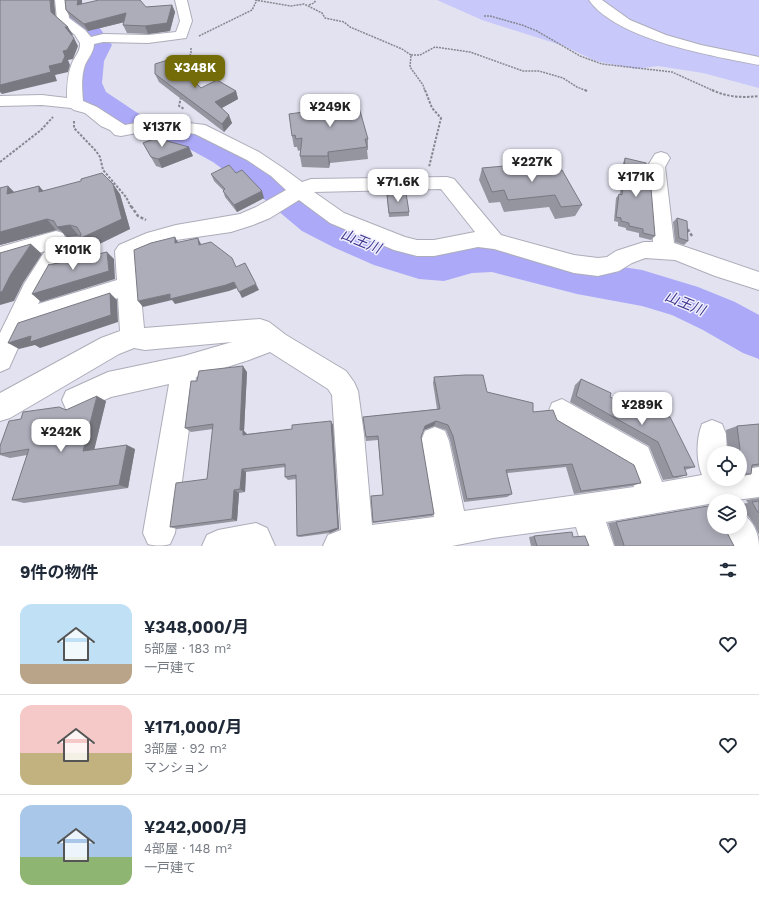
<!DOCTYPE html>
<html lang="ja">
<head>
<meta charset="utf-8">
<style>
	body { margin:0; font-family:"Work Sans","Noto Sans JP",sans-serif; background:#f6f6f7; color:#1f2937; height:100vh; display:flex; flex-direction:column; font-size:15px; white-space:nowrap }
	* { box-sizing:border-box; margin:0 }
	p { font-size:13px; color:#747a83 }
	.icon { flex:none; width:22px; height:22px; fill:none; stroke:currentColor; stroke-width:2; stroke-linecap:round; stroke-linejoin:round }
	.map { position:relative; height:546px; overflow:hidden }
	.details { display:flex; flex-direction:column; background:#fff; flex:1 }
	.details>* { flex:none }
	.buttons { position:absolute; left:707px; top:446px; display:grid; gap:8px }
	.buttons a { display:grid; place-items:center; width:40px; height:40px; border-radius:50%; background:#fff; box-shadow:0 2px 10px #0003; font-size:20px }
	.price { position:absolute; translate:-50% -34px; padding:0 9px; border-radius:8px; background:#fff; color:#222; font-size:13px; line-height:26px; filter:drop-shadow(0 1px 2px #0008) }
	.price::after { content:''; position:absolute; left:50%; top:24px; width:12px; height:9px; margin-left:-6px; background:inherit; clip-path:polygon(0 0,100% 0,50% 100%) }
	.price.on { background:#736c08; color:#fff }
	ul { padding:0; list-style:none }
	li { display:flex; align-items:center; gap:12px; height:100px; padding:0 20px }
	li+li { border-top:1px solid #e0e1e3 }
	li span { display:grid; place-items:center; flex:none; width:112px; height:80px; border-radius:12px; color:#555 }
	li>.icon { margin-inline-start:auto }
	span .icon { width:48px; height:48px; fill:#fffc; stroke-width:1 }
	li b { font-size:17px }
	h2 { display:flex; justify-content:space-between; align-items:center; height:48px; padding:0 20px; font-size:17px }
	.map>svg:first-child { display:block }
	.green { fill:#c8c8fb }
	.lines { fill:none; stroke-linecap:round; stroke-linejoin:round }
	.river { fill:#aba9f8; fill-rule:evenodd }
	.minor-casing { stroke:#adadba; stroke-width:2 }
	.path-far2 { stroke:#878791; stroke-width:1.5; stroke-dasharray:2 1; stroke-linecap:butt }
	.path-far1 { stroke:#878791; stroke-width:2; stroke-dasharray:2.5 1.5; stroke-linecap:butt }
	.path { stroke:#878791; stroke-width:2.5; stroke-dasharray:3 2; stroke-linecap:butt }
	.minor { fill:#fff; fill-rule:evenodd }
	.wall { fill:#9595a0 }
	.shaded-wall { fill:#797982 }
	.building { fill:#adadba; stroke:#797982 }
	.labels { text-anchor:middle; stroke-width:3; stroke-linejoin:round; paint-order:stroke }
	.water-label { font-size:14px; font-style:italic; fill:#42348e; stroke:#eff0fd }
</style>
</head>
<body>
<div class="map">
<svg width="759" height="546" viewBox="0 0 759 546">
	<rect width="100%" height="100%" fill="#e2e2f0"/>
	<path class="green" d="M437 0H759V88L703 73 658 66 636 69 596 61 564 46 482 20Z"/>
	<g class="lines">
		<path class="river" d="M60 0H82L83 12 99 27 112 45 104 61 102 83 106 92 136 112 154 121 202 130 237 146 291 182 328 211 361 227 396 240 419 247 444 249 472 241 492 240 577 260 642 270 698 287 735 302 759 315V359L743 353 703 330 672 315 642 306 577 294 492 272 472 273 444 281 419 279 374 265 333 247 302 231 265 200 213 162 182 145 136 136 114 126 83 102 79 96 74 83 78 61 86 45 81 37 59 14Z"/>
		<defs>
			<g id="minor">
				<path d="M55 0H67L69 18 85 30 91 37 103 34 148 35 176 32 180 21 175 0H187L192 21 186 38 148 43 103 42 94 44C94 52 88 58 85 65 81 77 82 89 83 101L97 107 125 125 157 119 205 125 259 152 283 168 302 182 311 179 447 177 454 179 501 235 574 255 598 258 607 257 616 251 644 242H653L647 167 655 154 661 152 667 154 670 158 665 167 674 243 759 272V290L715 276 675 260 645 258 632 263 619 271 598 276 574 273 494 249 478 247 434 256H417L394 250 330 223 299 200 270 218 253 225 231 232 176 240 137 255 144 328 260 319 269 322 286 335 346 371 354 382 358 391 364 435 372 525 434 517 421 441 425 431 435 427 445 431 449 441 464 511 634 487 627 467 552 423 548 413 552 403 562 399 648 447 662 482 702 475C696 461 696 439 702 424L712 420 722 424 726 434 727 453H714V479H740V470L759 467V497L729 501H714V503L606 522 614 546H582L576 527 493 538 452 546H323L328 535 341 530 332 395 328 389 270 352 249 360 196 377 175 533 170 544C163 546 155 546 148 544L143 533 169 384 111 397 75 413 66 409 62 400 66 391 108 372 184 356 232 342 145 350 134 348 119 354 10 418 0 421V393L101 338 120 331 118 298 27 328 9 368 0 372V333L24 284 45 251 0 265V247L56 231 63 233 66 239 79 237 86 239 89 245 86 251 63 257 38 304 117 280 115 251 119 245 147 233 176 225 240 214 256 207 286 190 271 176 247 160 195 134 157 129 121 136 115 135 110 130 101 126 85 113 74 110 71 108 42 105 0 106V96L42 95 67 98C67 88 67 77 71 66 73 58 81 52 80 43L75 35 57 19ZM441 189 475 232 434 240H417L405 237 344 213 314 192Z"/>
				<path d="M589 0H602L630 20 666 35 701 45 759 57V65C713 56 617 40 589 0Z"/>
				<path d="M740 513C752 518 759 533 759 546H729L720 527H740Z"/>
				<path d="M256 523 267 528 275 546H202L207 535 218 530Z"/>
			</g>
		</defs>
		<use href="#minor" class="minor-casing"/>
		<g class="path-far2">
			<path d="M255 0 291 6 304 4 322 13 325 18 344 22 350 27 402 49 411 55 410 67 423 85 425 91"/>
			<path d="M309 5 314 3 316 0"/>
			<path d="M484 16H490L522 25 537 31 580 56 602 64 672 72 714 91"/>
			<path d="M199 36 252 10 257 0"/>
			<path d="M411 55H420L435 47 470 52 523 71H539L563 78 577 87 587 91"/>
			<path d="M182 72 191 53V47"/>
		</g>
		<g class="path-far1">
			<path d="M425 90 432 108 441 118 429 167"/>
			<path d="M585 90 587 91"/>
			<path d="M712 90C727 97 742 98 759 96"/>
			<path d="M181 97 179 106 184 109"/>
			<path d="M74 121V128L96 151 100 157 103 170 126 197 131 207"/>
			<path d="M0 162 41 130 53 117"/>
		</g>
		<g class="path">
			<path d="M131 206 138 216 146 220"/>
			<path d="M685 225 692 236"/>
		</g>
		<use href="#minor" class="minor"/>
	</g>
	<g class="wall">
		<path d="M65 0H82V4L146 7 172 5 175 12 170 31 148 34 127 33 123 25 124 22 88 31 70 17 66 10Z"/>
		<path d="M155 74 201 88 236 91 238 99 222 108 232 123 224 132 159 82Z"/>
		<path d="M335 99 368 139V150H367L368 159 330 163 329 168 302 167 300 156 301 150 298 151 297 147H294L292 136 311 111 330 106 336 103Z"/>
		<path d="M143 143 193 156 162 168 156 166Z"/>
		<path d="M625 158 646 187 655 236 651 240 639 237V233L626 230V228L618 226V222L614 221 616 198 619 194H620L623 163Z"/>
		<path d="M540 165 556 171 582 205 575 216 555 219 549 207 504 212 500 202 489 203 479 180 482 168Z"/>
		<path d="M236 173 264 198 237 212 225 197 223 190 214 181 211 174Z"/>
		<path d="M8 186 14 192 39 186 43 191 120 194 130 229 89 249 81 236H79L67 237 61 231 56 230 0 245Z"/>
		<path d="M387 195 409 212V216L389 217 387 199Z"/>
		<path d="M677 218 688 241 684 245 675 242 673 222Z"/>
		<path d="M247 372 244 431 247 434 292 429 331 421 333 425 339 529 330 533 300 537 297 536 296 479 288 480 285 477V467L246 472 245 492 239 493 237 521 177 529 170 527 207 479 213 429 191 432 185 428 197 381Z"/>
		<path d="M434 377 487 392 533 412 557 420 641 483 632 486 574 494 566 467 507 473 512 494 507 497 464 502 450 440 446 430 434 426 424 430 421 438 434 514 432 516 373 523 371 496 383 495 378 440 366 441 363 417 437 409 433 383Z"/>
		<path d="M581 379 610 397 695 467 685 470 687 475 677 478 663 480 649 446 570 402 575 385Z"/>
		<path d="M106 401 94 449H135L128 488 24 503 12 500 27 455 10 458 0 455V446L21 419Z"/>
		<path d="M759 424V466L752 467 751 474 740 477V453H725L728 452 726 430 737 426Z"/>
		<path d="M759 498V535L755 526 749 517 744 513 740 506V504L748 503 746 500Z"/>
		<path d="M708 506 734 546H615L608 523Z"/>
		<path d="M534 536 573 537 589 546H531L529 537Z"/>
	</g>
	<g class="shaded-wall">
		<path d="M50 0H54L56 20 51 12Z"/>
		<path d="M78 0H82V13L77 5Z"/>
		<path d="M172 5 175 12 170 31 148 34 145 26Z"/>
		<path d="M126 13 129 21 88 31 84 24Z"/>
		<path d="M65 27H68L73 35 70 36Z"/>
		<path d="M74 38 78 46 73 59 68 60 70 65 68 72 55 75 57 81 2 94 0 92V85L49 66 63 51Z"/>
		<path d="M236 91 238 99 218 110 215 102Z"/>
		<path d="M229 115 232 123 224 132 222 124Z"/>
		<path d="M189 147 193 156 162 168 158 159Z"/>
		<path d="M328 152 330 163 329 168 328 156Z"/>
		<path d="M113 184 120 194 130 229 89 249 79 239Z"/>
		<path d="M8 186 19 197 7 194Z"/>
		<path d="M39 186 48 196 39 192Z"/>
		<path d="M262 191 264 198 237 212 234 205Z"/>
		<path d="M47 219 56 230 0 245V232Z"/>
		<path d="M70 225 79 236 67 237 57 227Z"/>
		<path d="M175 237 179 244 175 243Z"/>
		<path d="M198 238 201 244 199 245Z"/>
		<path d="M31 244 42 254 23 283 14 301 0 305V292L11 274Z"/>
		<path d="M107 252 114 259 115 279 41 302 32 294Z"/>
		<path d="M234 282 237 288 229 291 175 304 172 300 143 307 138 301 170 294Z"/>
		<path d="M256 284 259 290 242 298 239 292Z"/>
		<path d="M110 293 117 300 118 322 40 348 35 345 19 349 8 343Z"/>
		<path d="M243 366 247 372 244 431 247 434 243 435 240 430Z"/>
		<path d="M97 396 106 401 93 455 83 451Z"/>
		<path d="M331 421 333 425 339 529 330 533 328 531Z"/>
		<path d="M436 421 434 426 424 430 425 426Z"/>
		<path d="M127 445 135 449 128 488 119 485Z"/>
		<path d="M242 469 246 472 245 492 240 489Z"/>
		<path d="M234 490 239 493 237 521 232 519Z"/>
	</g>
	<g class="building">
		<path d="M0 0H50L51 12 68 27H65L74 38 67 50 63 51 65 56 62 63 49 66 51 72 0 85Z"/>
		<path d="M65 0H78L77 5 99 0H140L146 7 172 5 167 23 145 26 123 25 126 13 84 24 66 10Z"/>
		<path d="M171 59 201 88 217 80 236 91 215 102 229 115 222 124 155 74V64Z"/>
		<path d="M356 97 368 139H365L367 147 328 152V156H300L302 138 296 139 295 135 292 136 289 114 311 111V109L330 106V104L336 103 335 99Z"/>
		<path d="M156 138 189 147 158 159 151 157 143 143Z"/>
		<path d="M625 158 646 163V187L651 188 655 236 643 233V229L629 226V223L621 221V218L616 217 619 194 622 195Z"/>
		<path d="M539 163 540 165 553 164 556 171 562 170 582 205 561 207 555 195 508 200 504 190 492 192 482 168Z"/>
		<path d="M229 165 236 173 242 170 262 191 234 205 223 191 225 189 211 174Z"/>
		<path d="M102 173 113 184 122 219 79 239 81 234 77 227 70 225 57 227 54 221 47 219 0 232V188L8 186 7 194 39 186V192L81 181V179Z"/>
		<path d="M406 193 409 212 389 213 387 195Z"/>
		<path d="M677 218 687 221 688 241 679 238Z"/>
		<path d="M175 237V243L198 238 199 245 211 242 232 258 236 267 245 263 256 284 239 292 234 282 226 285 170 299V294L138 301 134 250 151 243Z"/>
		<path d="M31 244 11 274 2 292H0V253Z"/>
		<path d="M107 252 109 271 32 294 49 264V265Z"/>
		<path d="M110 293 111 315 30 342 31 336 8 343 18 323Z"/>
		<path d="M243 366 240 430H243V435L292 429V425L331 421 338 528 328 531 297 536 296 475 285 477V464L242 469 240 489 234 490 232 519 170 527 176 483 207 479 213 424 185 428 191 381H197L199 371Z"/>
		<path d="M465 375H483L487 392 533 403V412L553 410 557 420 634 465 641 483 581 491 572 464 506 470 512 494 467 499 453 436 448 425 436 421 425 426 421 437 434 514 373 522 371 496 383 495 378 436 366 437 363 417 440 409 434 377Z"/>
		<path d="M581 379 611 393 610 397 644 413 670 417 695 467H684L687 475 673 477 658 442 576 396Z"/>
		<path d="M97 396 83 451 127 445 119 485 12 500 29 449 0 454V446L9 421 21 419 23 412 59 407 66 410Z"/>
		<path d="M759 424V464L752 465 751 474H746L740 464V453H733L732 451H739L740 449 737 426Z"/>
		<path d="M759 501V513L757 511 752 502Z"/>
		<path d="M708 506H714V527H724L734 546H623L624 545 616 522Z"/>
		<path d="M572 532 573 537 585 536 589 546H537L534 536Z"/>
	</g>
	<g class="labels">
		<g class="water-label">
			<text transform="translate(361 241) rotate(22)" y="5">山王川</text>
			<text transform="translate(685 303) rotate(22)" y="5">山王川</text>
		</g>
	</g>
</svg>
<div class="buttons">
<a><svg class="icon" aria-label="locate" viewBox="0 0 24 24"><circle cx="12" cy="12" r="6"/><path d="M12 2v4M12 18v4M2 12h4M18 12h4"/></svg></a>
<a><svg class="icon" aria-label="layers" viewBox="0 0 24 24"><path d="M12 4l9 5-9 5-9-5zM3 14l9 5 9-5"/></svg></a>
</div>
<b class="price on" style="left:195px;top:89px">¥348K</b>
<b class="price" style="left:330px;top:128px">¥249K</b>
<b class="price" style="left:162px;top:148px">¥137K</b>
<b class="price" style="left:532px;top:183px">¥227K</b>
<b class="price" style="left:636px;top:198px">¥171K</b>
<b class="price" style="left:398px;top:203px">¥71.6K</b>
<b class="price" style="left:73px;top:271px">¥101K</b>
<b class="price" style="left:642px;top:426px">¥289K</b>
<b class="price" style="left:61px;top:453px">¥242K</b>
</div>
<section class="details">
<h2>9件の物件<svg class="icon" aria-label="filters" viewBox="0 0 24 24"><path d="M4 7h16M4 17h16"/><circle cx="9" cy="7" r="2"/><circle cx="15" cy="17" r="2"/></svg></h2>
<ul>
<li><span style="background:linear-gradient(#bfe0f5 75%,#b9a48a 0)"><svg class="icon" aria-label="home" viewBox="0 0 24 24"><path d="M3 11l9-7 9 7M6 9v11h12V9"/></svg></span><div><b>¥348,000/月</b><p>5部屋 · 183 m²</p><p>一戸建て</p></div><svg class="icon" aria-label="heart" viewBox="0 0 24 24"><path d="M12 20l-8-8c-3-5 5-10 8-4 3-6 11-1 8 4z"/></svg></li>
<li><span style="background:linear-gradient(#f6c9c9 60%,#c2b280 0)"><svg class="icon" aria-label="home" viewBox="0 0 24 24"><path d="M3 11l9-7 9 7M6 9v11h12V9"/></svg></span><div><b>¥171,000/月</b><p>3部屋 · 92 m²</p><p>マンション</p></div><svg class="icon" aria-label="heart" viewBox="0 0 24 24"><path d="M12 20l-8-8c-3-5 5-10 8-4 3-6 11-1 8 4z"/></svg></li>
<li><span style="background:linear-gradient(#a9c7e8 65%,#8fb573 0)"><svg class="icon" aria-label="home" viewBox="0 0 24 24"><path d="M3 11l9-7 9 7M6 9v11h12V9"/></svg></span><div><b>¥242,000/月</b><p>4部屋 · 148 m²</p><p>一戸建て</p></div><svg class="icon" aria-label="heart" viewBox="0 0 24 24"><path d="M12 20l-8-8c-3-5 5-10 8-4 3-6 11-1 8 4z"/></svg></li>
</ul>
</section>
</body>
</html>
